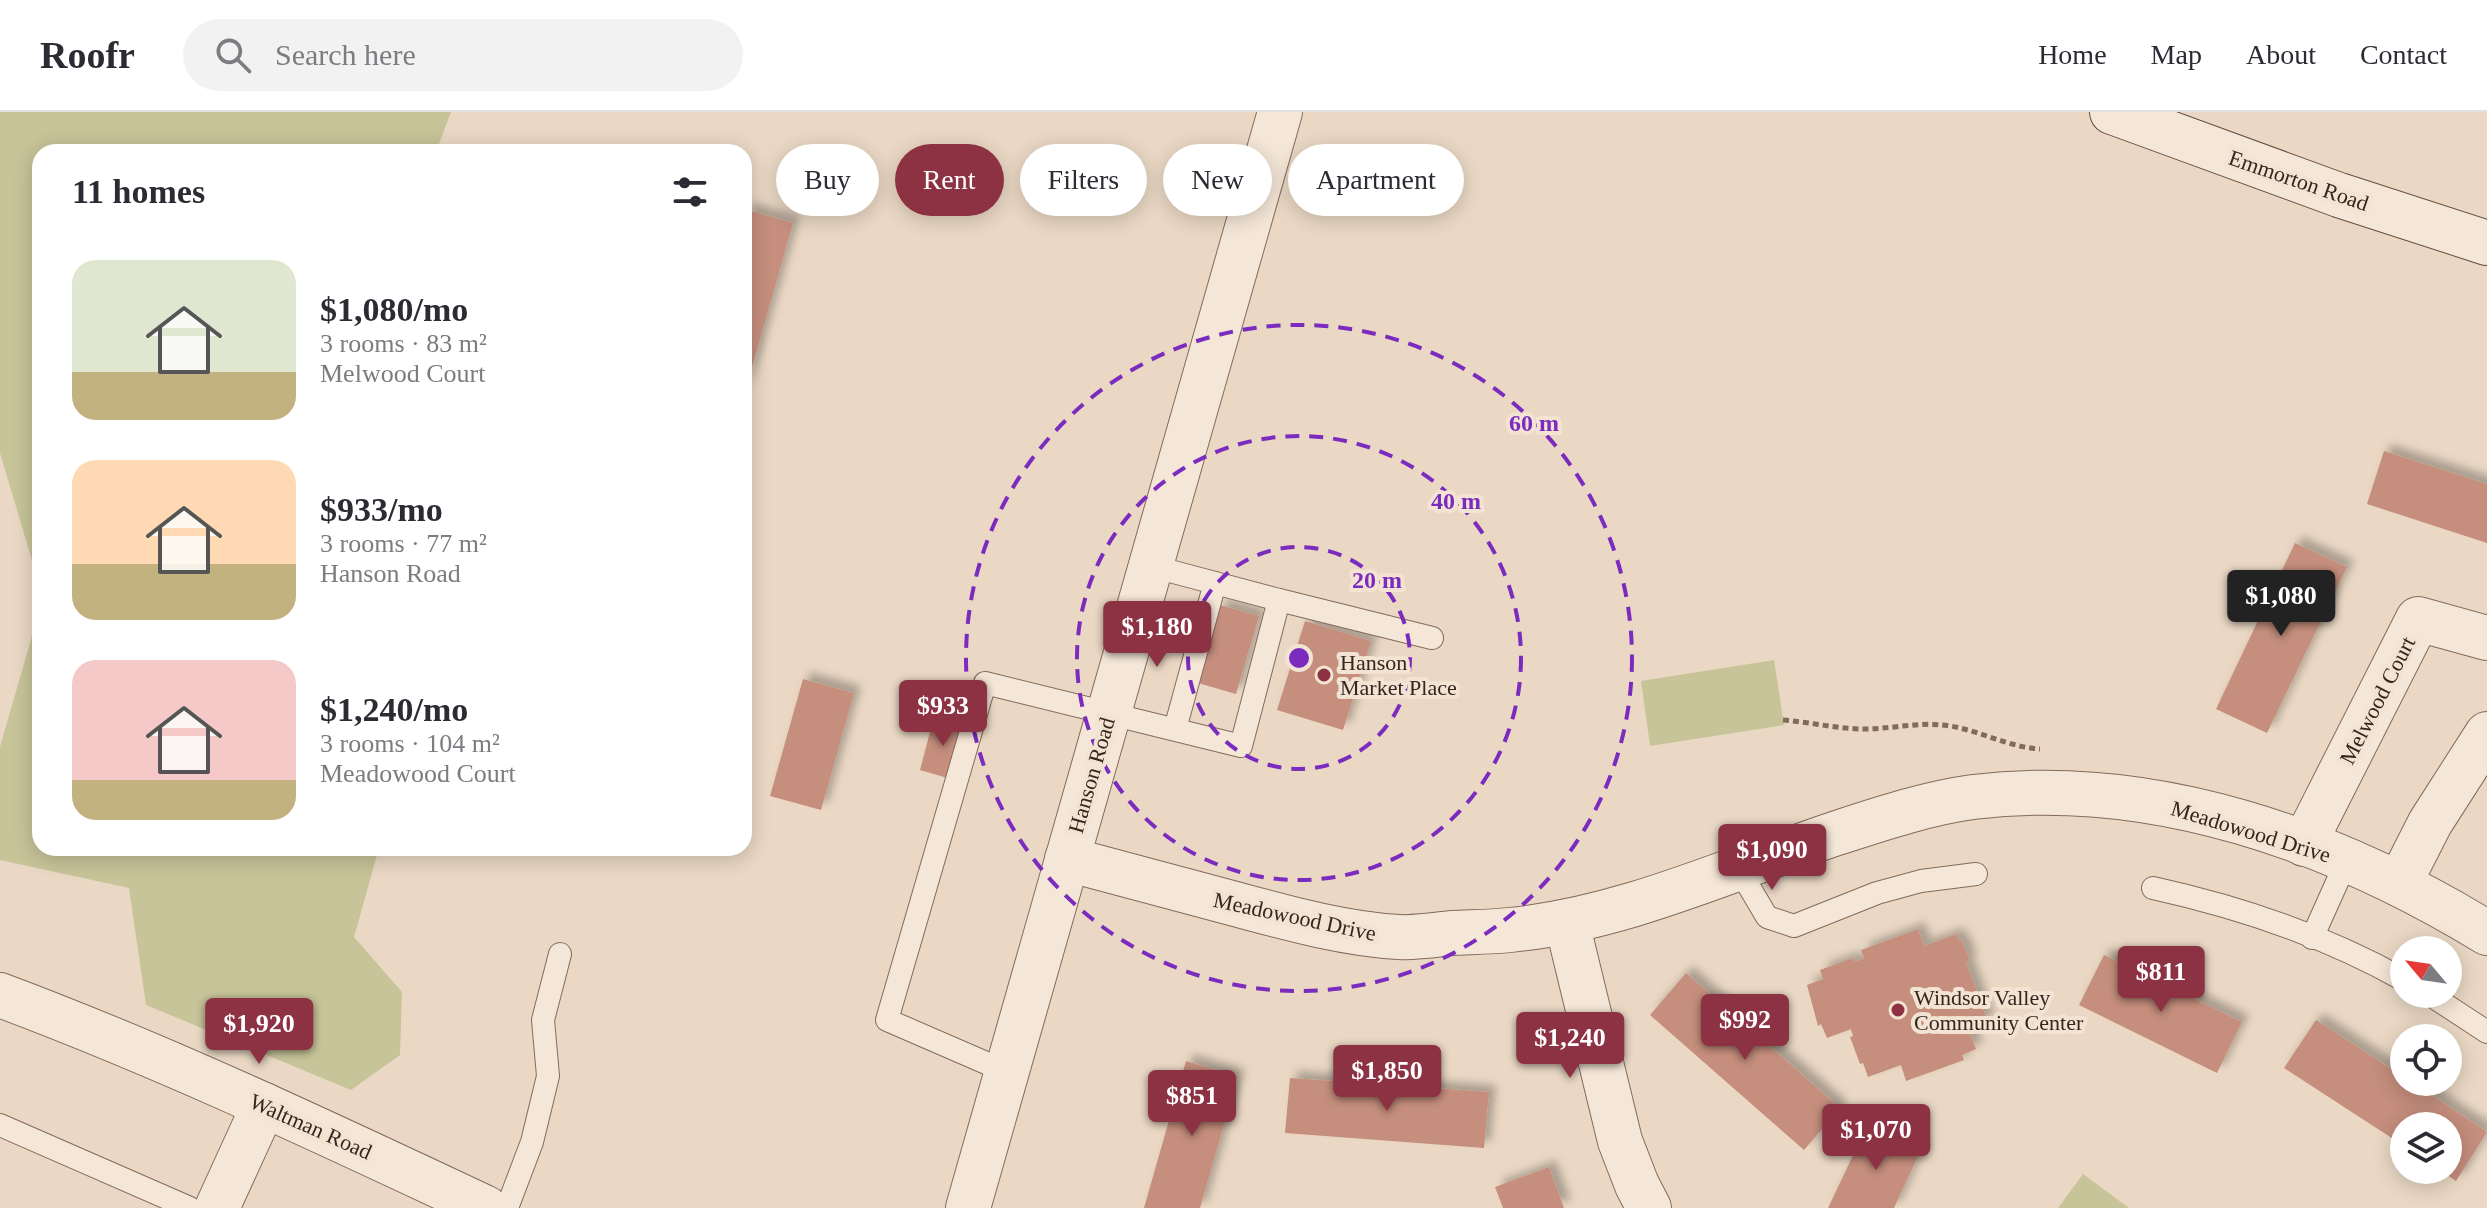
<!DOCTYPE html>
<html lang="en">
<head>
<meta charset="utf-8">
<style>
	body { margin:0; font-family:"Times New Roman",serif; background:#f2f2f3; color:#2b2b33; height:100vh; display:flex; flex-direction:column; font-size:30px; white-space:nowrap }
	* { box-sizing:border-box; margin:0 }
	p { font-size:26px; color:#7c7c81 }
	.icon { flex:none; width:44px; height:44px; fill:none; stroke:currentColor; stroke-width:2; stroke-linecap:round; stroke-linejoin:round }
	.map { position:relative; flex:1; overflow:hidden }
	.side { position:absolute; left:32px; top:32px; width:720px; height:712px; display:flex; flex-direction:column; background:#fff; border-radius:24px; box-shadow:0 4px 20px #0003 }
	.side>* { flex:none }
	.hud { position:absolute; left:776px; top:32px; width:760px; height:72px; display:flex; gap:16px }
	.needle { width:52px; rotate:299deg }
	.buttons { position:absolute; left:2390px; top:824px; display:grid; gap:16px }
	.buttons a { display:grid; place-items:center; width:72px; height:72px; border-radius:50%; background:#fff; box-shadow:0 4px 20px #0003; font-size:40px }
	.price { position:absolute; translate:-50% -68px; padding:0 18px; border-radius:8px; background:#8d3243; color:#fff; font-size:26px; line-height:52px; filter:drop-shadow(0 2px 4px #0008) }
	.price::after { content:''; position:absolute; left:50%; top:48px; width:24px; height:18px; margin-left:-12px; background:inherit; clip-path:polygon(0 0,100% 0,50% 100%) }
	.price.current { background:#222; color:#fff }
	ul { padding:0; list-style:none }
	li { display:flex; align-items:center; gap:24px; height:200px; padding:0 40px }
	li span { display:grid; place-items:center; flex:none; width:224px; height:160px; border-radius:24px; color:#555 }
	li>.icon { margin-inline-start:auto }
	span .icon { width:96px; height:96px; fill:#fffc; stroke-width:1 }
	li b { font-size:34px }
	h2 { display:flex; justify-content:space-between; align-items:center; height:96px; padding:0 40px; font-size:34px }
	.pill { padding:0 28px; border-radius:36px; background:#fff; box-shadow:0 4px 20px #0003; font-size:28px; line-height:72px }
	.pill.current { background:#8d3243; color:#fff }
	header { display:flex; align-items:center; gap:48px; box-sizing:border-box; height:112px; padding:0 40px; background:#fff; border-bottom:2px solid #e1e1e2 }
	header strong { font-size:38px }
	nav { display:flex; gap:44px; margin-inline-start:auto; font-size:28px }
	.search { width:560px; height:72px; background:#f2f2f3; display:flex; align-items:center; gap:20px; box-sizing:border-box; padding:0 28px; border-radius:44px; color:#7c7c81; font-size:30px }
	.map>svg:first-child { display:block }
	.green { fill:#c7c499 }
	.building { fill:#c58e7d; filter:url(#shadow) }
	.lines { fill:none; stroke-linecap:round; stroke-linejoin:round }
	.service-casing { stroke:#836a5c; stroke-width:24 }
	.minor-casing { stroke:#836a5c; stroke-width:46 }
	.tertiary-casing { stroke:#836a5c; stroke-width:46 }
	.secondary-casing { stroke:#654b3f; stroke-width:46 }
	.path { stroke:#836a5c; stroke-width:5; stroke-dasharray:6 4; stroke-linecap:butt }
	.service { stroke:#f5e7d7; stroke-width:22 }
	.minor { stroke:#f5e7d7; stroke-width:44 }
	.tertiary { stroke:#f5e7d7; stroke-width:44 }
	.secondary { stroke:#f5e7d7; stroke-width:44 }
	.ring { fill:none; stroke:#7b2cbf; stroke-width:4; stroke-dasharray:14 10 }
	.poi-dot { fill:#8d3243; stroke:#f2e3d3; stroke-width:3 }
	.labels { text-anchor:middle; stroke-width:8; stroke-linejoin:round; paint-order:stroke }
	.street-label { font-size:22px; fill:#34251f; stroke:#f2e3d3 }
	.poi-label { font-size:22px; fill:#34251f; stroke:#f2e3d3; text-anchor:start }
	.centre { fill:#7b2cbf; stroke:#f2e3d3; stroke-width:4 }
	.ring-label { font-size:24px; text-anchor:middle; font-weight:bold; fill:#7b2cbf; stroke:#f2e3d3; stroke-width:8; stroke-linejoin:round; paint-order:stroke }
</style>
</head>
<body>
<header>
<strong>Roofr</strong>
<div class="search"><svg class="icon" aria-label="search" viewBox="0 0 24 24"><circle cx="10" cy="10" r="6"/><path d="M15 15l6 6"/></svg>Search here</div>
<nav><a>Home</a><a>Map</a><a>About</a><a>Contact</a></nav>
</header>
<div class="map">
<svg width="2487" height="1096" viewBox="0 0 2487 1096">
	<defs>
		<filter id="shadow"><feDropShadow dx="7" dy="-7" stdDeviation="4" flood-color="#0004"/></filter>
	</defs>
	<rect width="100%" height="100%" fill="#ead8c4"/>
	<g class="green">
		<path d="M0 0H451L436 40H40V475L0 341Z"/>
		<path d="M40 496V736H379L354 825 402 880 400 943 351 978 146 893 129 776 0 748V635Z"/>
		<path d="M1774 548 1784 613 1650 634 1641 569Z"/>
		<path d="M2083 1062 2129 1096H2058Z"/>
	</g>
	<g class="building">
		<path d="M744 97 793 111 745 280H744Z"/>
		<path d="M2384 339 2487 372V431L2367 392Z"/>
		<path d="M2295 431 2347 455 2267 621 2216 597Z"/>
		<path d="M1220 493 1259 504 1236 582 1198 571Z"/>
		<path d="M1305 509 1371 529 1343 618 1277 598Z"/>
		<path d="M803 567 854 581 821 698 770 684Z"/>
		<path d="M934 605 966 613 951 667 920 658Z"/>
		<path d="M1918 817 1924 834 1957 822 1959 830 1962 828 1970 849 1966 850 1988 910 1968 917 1976 937 1962 943 1964 948 1906 969 1901 953 1868 965 1863 951 1860 952 1850 925 1853 924 1851 917 1827 926 1821 912 1818 914 1807 873 1823 867 1820 858 1853 846 1854 850 1864 846 1861 838Z"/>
		<path d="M2104 843 2242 910 2217 961 2079 893Z"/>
		<path d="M1686 861 1840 996 1804 1038 1650 903Z"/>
		<path d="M2316 908 2404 965V970H2412L2487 1020 2456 1069 2440 1058H2448V1014H2404V1034L2284 956Z"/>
		<path d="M1186 949 1238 964 1200 1096H1144Z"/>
		<path d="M1290 966 1489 980 1484 1036 1285 1021Z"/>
		<path d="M1868 1012 1921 1037 1894 1096H1828Z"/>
		<path d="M1549 1055 1564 1096H1503L1495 1075Z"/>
	</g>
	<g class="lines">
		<defs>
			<g id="service">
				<path d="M1279 488 1432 526"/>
				<path d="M1175 617 1215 471"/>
				<path d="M1738 756 1767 805 1794 814 1877 781 1921 769 1976 762"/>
				<path d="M2153 776C2239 795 2326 824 2404 868"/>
				<path d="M2312 826 2347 748"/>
				<path d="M2429 882 2487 920"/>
				<path d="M1007 960 887 908 985 571 1241 634 1279 488 1151 454"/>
				<path d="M0 1013 190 1096"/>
				<path d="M507 1096 532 1030 548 964 543 908 560 842"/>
			</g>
			<g id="minor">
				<path d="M2304 732 2418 507 2487 526"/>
				<path d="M1067 747C1125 762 1182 778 1239 793 1291 807 1346 822 1399 825 1416 826 1434 823 1451 821 1471 820 1491 820 1510 818 1623 807 1730 757 1837 721 1880 707 1928 691 1973 685 2153 663 2335 728 2487 821"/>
				<path d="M2399 772 2430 711 2487 622"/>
				<path d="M1567 811 1620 1029 1637 1073 1649 1096"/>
				<path d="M0 883C166 945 326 1021 486 1096"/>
				<path d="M217 1096 264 993"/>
			</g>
			<path id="tertiary" d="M968 1096 1280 0"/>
			<path id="secondary" d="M2112 0 2339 83 2487 131"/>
		</defs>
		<use href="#service" class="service-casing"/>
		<use href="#minor" class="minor-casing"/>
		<use href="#tertiary" class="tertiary-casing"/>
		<use href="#secondary" class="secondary-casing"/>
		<path class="path" d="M1783 608C1810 610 1837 617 1864 617 1893 617 1921 609 1950 614 1981 619 2008 635 2040 637"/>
		<use href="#service" class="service"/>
		<use href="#minor" class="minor"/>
		<use href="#tertiary" class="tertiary"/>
		<use href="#secondary" class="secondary"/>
	</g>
	<g class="ring">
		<circle cx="1299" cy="546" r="111"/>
		<circle cx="1299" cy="546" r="222"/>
		<circle cx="1299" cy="546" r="333"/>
	</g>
	<g class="poi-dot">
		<circle cx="1324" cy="563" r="8"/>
		<circle cx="1898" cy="898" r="8"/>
	</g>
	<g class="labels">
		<g class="street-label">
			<text transform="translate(2299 68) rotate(19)" y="8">Emmorton Road</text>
			<text transform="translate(2377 588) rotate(-63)" y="8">Melwood Court</text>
			<text transform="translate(1091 663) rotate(-74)" y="8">Hanson Road</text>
			<text transform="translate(2251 719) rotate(17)" y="8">Meadowood Drive</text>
			<text transform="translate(1295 804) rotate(12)" y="8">Meadowood Drive</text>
			<text transform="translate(311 1014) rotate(24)" y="8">Waltman Road</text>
		</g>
		<g class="poi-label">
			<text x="1340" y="558">Hanson<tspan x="1340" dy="25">Market Place</tspan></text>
			<text x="1914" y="893">Windsor Valley<tspan x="1914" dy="25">Community Center</tspan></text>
		</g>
	</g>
	<circle cx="1299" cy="546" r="12" class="centre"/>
	<g class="ring-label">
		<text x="1534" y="319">60 m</text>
		<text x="1456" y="397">40 m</text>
		<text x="1377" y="476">20 m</text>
	</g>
</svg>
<div class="buttons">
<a><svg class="needle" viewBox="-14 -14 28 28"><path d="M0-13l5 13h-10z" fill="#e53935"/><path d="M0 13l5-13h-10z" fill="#7c7c81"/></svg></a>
<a><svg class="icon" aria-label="locate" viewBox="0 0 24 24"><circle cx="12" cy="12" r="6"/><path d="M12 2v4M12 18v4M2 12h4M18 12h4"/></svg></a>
<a><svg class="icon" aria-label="layers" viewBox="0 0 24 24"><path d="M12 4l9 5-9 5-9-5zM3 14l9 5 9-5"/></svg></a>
</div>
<b class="price current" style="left:2281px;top:526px">$1,080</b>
<b class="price" style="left:1157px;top:557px">$1,180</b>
<b class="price" style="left:943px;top:636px">$933</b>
<b class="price" style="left:1772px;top:780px">$1,090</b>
<b class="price" style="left:2161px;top:902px">$811</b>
<b class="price" style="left:1745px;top:950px">$992</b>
<b class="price" style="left:259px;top:954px">$1,920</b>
<b class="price" style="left:1570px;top:968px">$1,240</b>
<b class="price" style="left:1387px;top:1001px">$1,850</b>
<b class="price" style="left:1192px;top:1026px">$851</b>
<b class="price" style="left:1876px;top:1060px">$1,070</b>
<div class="hud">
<a class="pill">Buy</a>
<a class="pill current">Rent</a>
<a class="pill">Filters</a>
<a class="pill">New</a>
<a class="pill">Apartment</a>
</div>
<section class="side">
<h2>11 homes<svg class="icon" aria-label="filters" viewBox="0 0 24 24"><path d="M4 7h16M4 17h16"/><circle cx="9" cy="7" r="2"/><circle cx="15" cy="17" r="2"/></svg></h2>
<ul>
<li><span style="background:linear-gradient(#dfe7d0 70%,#c2b280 0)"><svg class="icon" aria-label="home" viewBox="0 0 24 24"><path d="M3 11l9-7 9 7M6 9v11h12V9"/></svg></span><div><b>$1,080/mo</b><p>3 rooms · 83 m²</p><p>Melwood Court</p></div></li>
<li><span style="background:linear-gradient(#ffd9b3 65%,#c2b280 0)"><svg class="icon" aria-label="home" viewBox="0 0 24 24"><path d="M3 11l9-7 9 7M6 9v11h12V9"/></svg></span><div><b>$933/mo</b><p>3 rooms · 77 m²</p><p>Hanson Road</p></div></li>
<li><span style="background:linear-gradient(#f6c9c9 75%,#c2b280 0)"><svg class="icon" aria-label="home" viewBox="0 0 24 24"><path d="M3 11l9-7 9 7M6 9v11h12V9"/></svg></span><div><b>$1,240/mo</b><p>3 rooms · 104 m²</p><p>Meadowood Court</p></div></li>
</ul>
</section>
</div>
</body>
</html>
